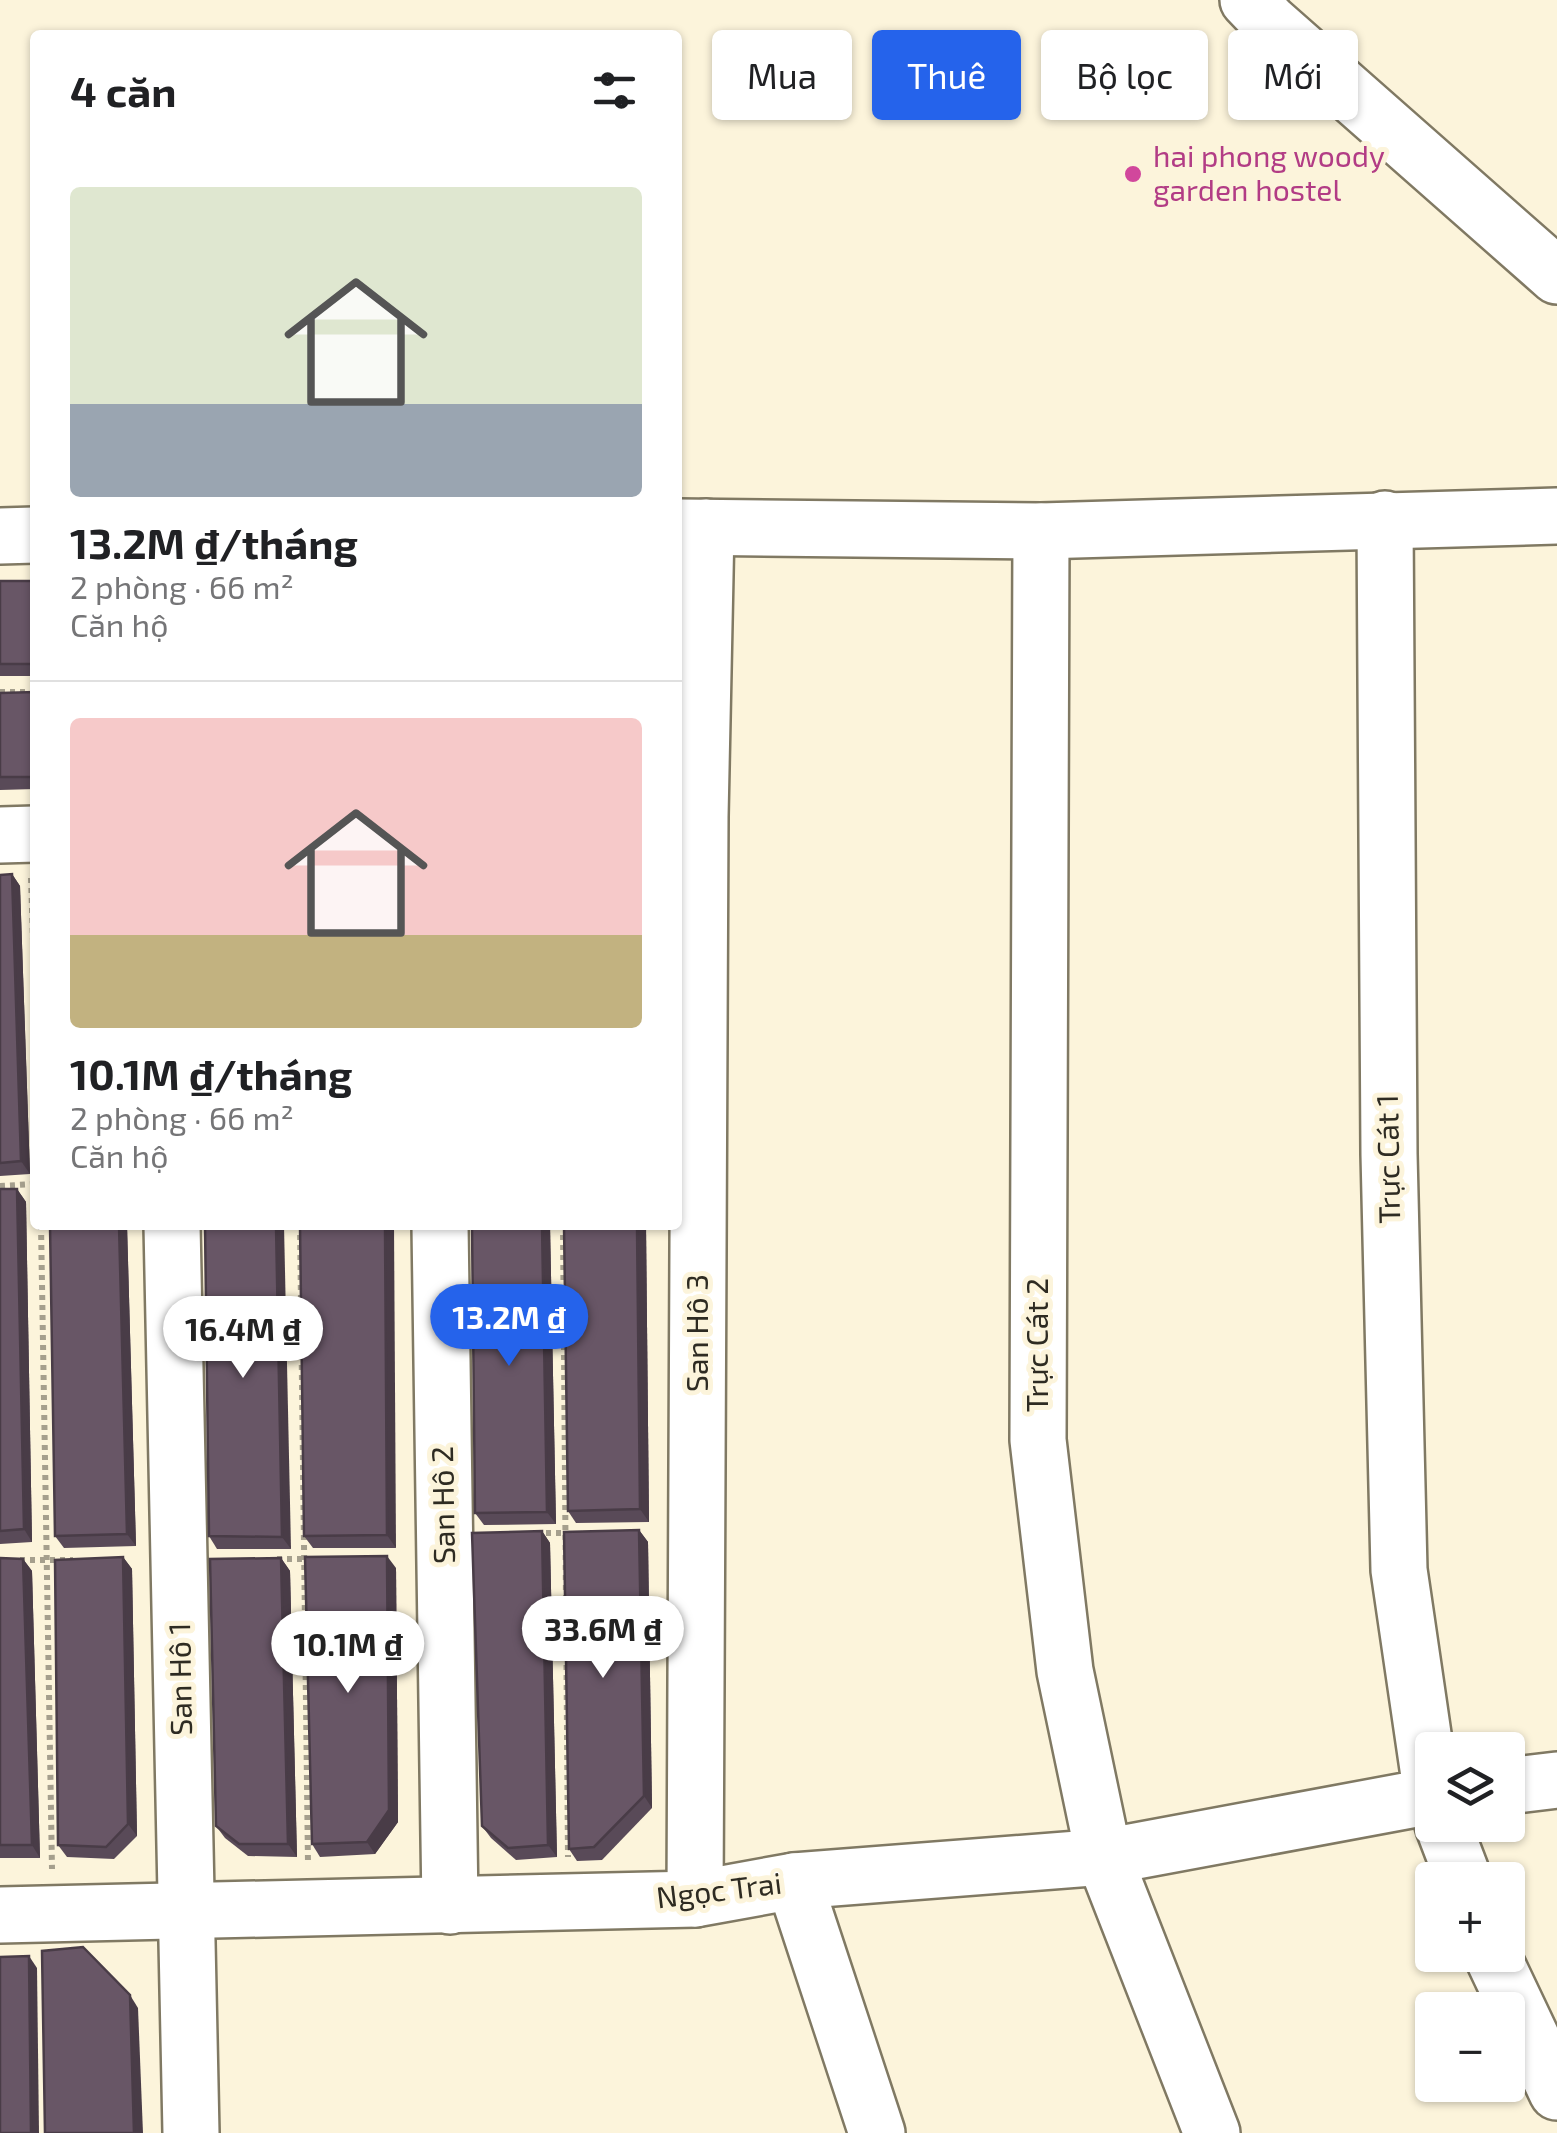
<!DOCTYPE html>
<html lang="vi">
<head>
<meta charset="utf-8">
<style>
	body { margin:0; font-family:"Exo 2",sans-serif; background:#f2f2f2; color:#202124; height:100vh; display:flex; flex-direction:column; font-size:38px; white-space:nowrap }
	* { box-sizing:border-box; margin:0 }
	p { font-size:32px; color:#757577 }
	.icon { flex:none; width:55px; height:55px; fill:none; stroke:currentColor; stroke-width:2; stroke-linecap:round; stroke-linejoin:round }
	.map { position:relative; flex:1; overflow:hidden }
	.details { position:absolute; left:30px; top:30px; width:652px; height:1200px; display:flex; flex-direction:column; background:#fff; border-radius:10px; box-shadow:0 2px 8px #0004 }
	.details>* { flex:none }
	.banner { position:absolute; left:712px; top:30px; width:692px; height:90px; display:flex; gap:20px }
	.controls { position:absolute; left:1415px; top:1732px; display:grid; gap:20px }
	.controls a { display:grid; place-items:center; width:110px; height:110px; border-radius:10px; background:#fff; box-shadow:0 2px 8px #0004; font-size:50px }
	.price { position:absolute; translate:-50% -85px; padding:0 22px; border-radius:35px; background:#fff; color:#222; font-size:32px; line-height:65px; filter:drop-shadow(0 2px 5px #0008) }
	.price::after { content:''; position:absolute; left:50%; top:60px; width:30px; height:22px; margin-left:-15px; background:inherit; clip-path:polygon(0 0,100% 0,50% 100%) }
	.price.current { background:#2563eb; color:#fff }
	ul { padding:0; list-style:none }
	li { display:grid; align-content:center; gap:20px; height:530px; padding:0 40px }
	li+li { border-top:2px solid #e0e0e0 }
	li span { display:grid; place-items:center; height:310px; border-radius:10px; color:#555 }
	li>.icon { margin-inline-start:auto }
	span .icon { width:180px; height:180px; fill:#fffc; stroke-width:1 }
	li b { font-size:42px }
	h2 { display:flex; justify-content:space-between; align-items:center; height:120px; padding:0 40px; font-size:42px }
	.pill { padding:0 35px; border-radius:10px; background:#fff; box-shadow:0 2px 8px #0004; font-size:35px; line-height:90px }
	.pill.current { background:#2563eb; color:#fff }
	.map>svg:first-child { display:block }
	.lines { fill:none; stroke-linecap:round; stroke-linejoin:round }
	.minor-casing { stroke:#807963; stroke-width:60 }
	.path { stroke:#a59f8d; stroke-width:6; stroke-dasharray:5 5; stroke-linecap:butt }
	.minor { stroke:#fff; stroke-width:55 }
	.wall { fill:#594a58 }
	.shaded-wall { fill:#493c47 }
	.building { fill:#685666; stroke:#493c47; stroke-width:2.5 }
	.hotel-dot { fill:#d1479c; stroke:#fcf4db; stroke-width:4 }
	.labels { text-anchor:middle; stroke-width:10; stroke-linejoin:round; paint-order:stroke }
	.hotel-label { font-size:30px; fill:#b23c85; stroke:#fcf4db; text-anchor:start }
	.street-label { font-size:30px; fill:#2e2b22; stroke:#fcf4db }
</style>
</head>
<body>
<div class="map">
<svg width="1557" height="2133" viewBox="0 0 1557 2133">
	<rect width="100%" height="100%" fill="#fcf4db"/>
	<g class="lines">
		<defs>
			<g id="minor">
				<path d="M1248 0 1270 23 1557 276"/>
				<path d="M678 527 1041 531 1557 516"/>
				<path d="M1041 531 1038 1440 1065 1671 1104 1857 1212 2133"/>
				<path d="M0 536 35 535"/>
				<path d="M0 835 35 834"/>
				<path d="M172 1225 191 2133"/>
				<path d="M440 1225 450 1906"/>
				<path d="M1508 1786 1557 1780"/>
				<path d="M1443 1825 1464 1880"/>
				<path d="M794 1881 877 2133"/>
				<path d="M695 1899 700 817 706 527"/>
				<path d="M0 1915 695 1899 794 1881 1104 1857 1432 1796 1399 1570 1389 1154 1385 519"/>
				<path d="M1492 1955 1557 2092"/>
			</g>
		</defs>
		<use href="#minor" class="minor-casing"/>
		<g class="path">
			<path d="M0 692H35"/>
			<path d="M31 878 35 1003"/>
			<path d="M0 1186 35 1184"/>
			<path d="M41 1225 52 1869"/>
			<path d="M300 1225 308 1864"/>
			<path d="M563 1225 568 1857"/>
			<path d="M536 1533H563"/>
			<path d="M277 1559H305"/>
			<path d="M20 1560H73"/>
		</g>
		<use href="#minor" class="minor"/>
	</g>
	<g class="wall">
		<rect x="0" y="581" width="35" height="95"/>
		<path d="M35 692V789L0 790V693Z"/>
		<path d="M12 874 20 886 30 1174 0 1176V875Z"/>
		<path d="M0 1189H17L26 1202 32 1542 0 1544Z"/>
		<path d="M50 1225H127L136 1546 64 1548 55 1536Z"/>
		<path d="M205 1225 291 1549H217L209 1536Z"/>
		<path d="M300 1225 396 1548H313L304 1536Z"/>
		<path d="M472 1225H550L556 1524 484 1525 475 1513Z"/>
		<path d="M564 1225H646L649 1522 576 1523 568 1511Z"/>
		<path d="M639 1530 648 1542 652 1808 602 1860 577 1861 569 1849Z"/>
		<path d="M542 1531 550 1543 557 1857 516 1860 491 1838 482 1826Z"/>
		<path d="M123 1557 132 1569 137 1836 114 1859 67 1857 58 1845Z"/>
		<path d="M0 1558 23 1559 32 1571 40 1858H0Z"/>
		<path d="M281 1558 290 1571 297 1857 248 1856 225 1838 216 1826Z"/>
		<path d="M396 1568 398 1822 375 1854 320 1857 312 1844Z"/>
	</g>
	<g class="shaded-wall">
		<path d="M12 874 20 886 30 1174 21 1161Z"/>
		<path d="M17 1189 26 1202 32 1542 24 1529Z"/>
		<path d="M119 1225H127L136 1546 127 1534Z"/>
		<path d="M276 1225H284L291 1549 282 1537Z"/>
		<path d="M385 1225H394L396 1548 387 1535Z"/>
		<path d="M542 1225H550L556 1524 547 1512Z"/>
		<path d="M637 1225H646L649 1522 640 1509Z"/>
		<path d="M639 1530 648 1542 652 1808 644 1796Z"/>
		<path d="M542 1531 550 1543 557 1857 548 1845Z"/>
		<path d="M387 1556 396 1568 398 1822 375 1854 367 1842Z"/>
		<path d="M123 1557 132 1569 137 1836 128 1824Z"/>
		<path d="M281 1558 290 1571 297 1857 288 1844Z"/>
		<path d="M23 1559 32 1571 40 1858 32 1845Z"/>
		<path d="M29 1956 37 1968 39 2133H31Z"/>
		<path d="M130 1995 138 2008 143 2133H134Z"/>
	</g>
	<g class="building">
		<rect x="0" y="581" width="35" height="83"/>
		<path d="M35 692V777H0V693Z"/>
		<path d="M12 874 21 1161 0 1163V875Z"/>
		<path d="M0 1189H17L24 1529 0 1531Z"/>
		<path d="M50 1225H119L127 1534 55 1536Z"/>
		<path d="M205 1225H276L282 1537 209 1536Z"/>
		<path d="M300 1225H385L387 1535 304 1536Z"/>
		<path d="M472 1225H542L547 1512 475 1513Z"/>
		<path d="M564 1225H637L640 1509 568 1511Z"/>
		<path d="M639 1530 644 1796 594 1847 569 1849 564 1532Z"/>
		<path d="M542 1531 548 1845 508 1848 482 1826 472 1533Z"/>
		<path d="M387 1556 389 1810 367 1842 312 1844 305 1557Z"/>
		<path d="M123 1557 128 1824 106 1847 58 1845 55 1560Z"/>
		<path d="M0 1558 23 1559 32 1845H0Z"/>
		<path d="M281 1558 288 1844H239L216 1826 210 1559Z"/>
		<path d="M83 1947 130 1995 134 2133H45L42 1951Z"/>
		<path d="M29 1956 31 2133H0V1957Z"/>
	</g>
	<circle class="hotel-dot" cx="1133" cy="174" r="10"/>
	<g class="labels">
		<g class="hotel-label">
			<text x="1153" y="167">hai phong woody<tspan x="1153" dy="34">garden hostel</tspan></text>
		</g>
		<g class="street-label">
			<text transform="translate(1389 1159) rotate(-91)" y="10">Trực Cát 1</text>
			<text transform="translate(698 1333) rotate(-90)" y="10">San Hô 3</text>
			<text transform="translate(1038 1345) rotate(-90)" y="10">Trực Cát 2</text>
			<text transform="translate(444 1505) rotate(-91)" y="10">San Hô 2</text>
			<text transform="translate(181 1679) rotate(-91)" y="10">San Hô 1</text>
			<text transform="translate(719 1891) rotate(-7)" y="10">Ngọc Trai</text>
		</g>
	</g>
</svg>
<div class="controls">
<a><svg class="icon" aria-label="layers" viewBox="0 0 24 24"><path d="M12 4l9 5-9 5-9-5zM3 14l9 5 9-5"/></svg></a>
<a>+</a>
<a>−</a>
</div>
<b class="price current" style="left:509px;top:1369px">13.2M ₫</b>
<b class="price" style="left:243px;top:1381px">16.4M ₫</b>
<b class="price" style="left:603px;top:1681px">33.6M ₫</b>
<b class="price" style="left:348px;top:1696px">10.1M ₫</b>
<div class="banner">
<a class="pill">Mua</a>
<a class="pill current">Thuê</a>
<a class="pill">Bộ lọc</a>
<a class="pill">Mới</a>
</div>
<section class="details">
<h2>4 căn<svg class="icon" aria-label="filters" viewBox="0 0 24 24"><path d="M4 7h16M4 17h16"/><circle cx="9" cy="7" r="2"/><circle cx="15" cy="17" r="2"/></svg></h2>
<ul>
<li><span style="background:linear-gradient(#dfe7d0 70%,#9aa5b1 0)"><svg class="icon" aria-label="home" viewBox="0 0 24 24"><path d="M3 11l9-7 9 7M6 9v11h12V9"/></svg></span><div><b>13.2M ₫/tháng</b><p>2 phòng · 66 m²</p><p>Căn hộ</p></div></li>
<li><span style="background:linear-gradient(#f6c9c9 70%,#c2b280 0)"><svg class="icon" aria-label="home" viewBox="0 0 24 24"><path d="M3 11l9-7 9 7M6 9v11h12V9"/></svg></span><div><b>10.1M ₫/tháng</b><p>2 phòng · 66 m²</p><p>Căn hộ</p></div></li>
</ul>
</section>
</div>
</body>
</html>
